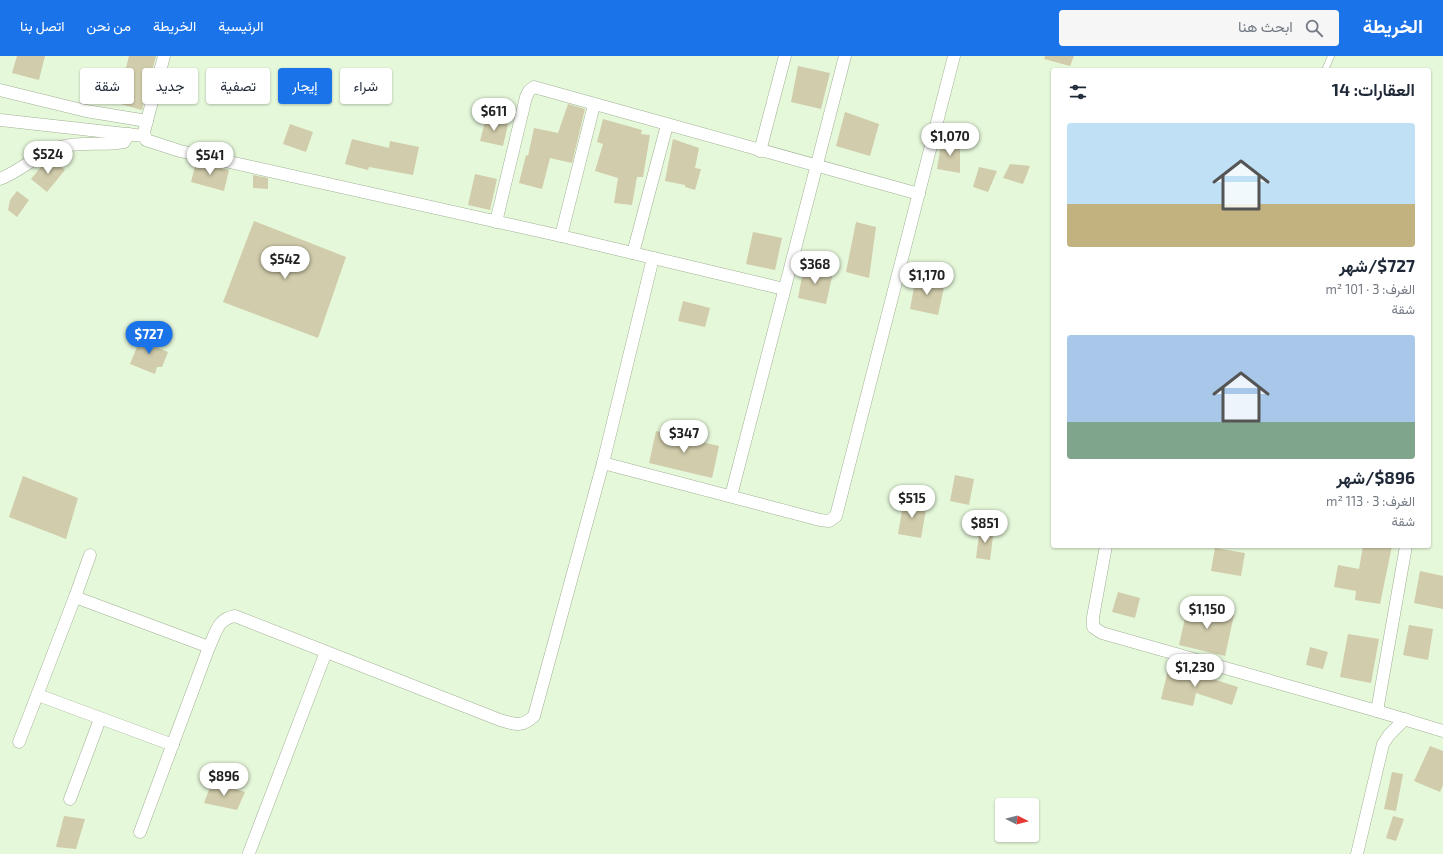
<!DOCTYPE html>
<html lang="ar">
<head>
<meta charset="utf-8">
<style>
	body { margin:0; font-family:"Exo 2",Vazirmatn,sans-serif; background:#f6f6f7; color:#1f2937; direction:rtl; height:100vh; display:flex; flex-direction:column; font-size:15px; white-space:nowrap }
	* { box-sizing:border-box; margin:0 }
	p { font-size:13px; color:#747a83 }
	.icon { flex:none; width:22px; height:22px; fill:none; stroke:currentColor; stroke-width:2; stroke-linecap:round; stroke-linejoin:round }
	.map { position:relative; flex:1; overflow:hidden; direction:ltr }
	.sheet { position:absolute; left:1051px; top:12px; width:380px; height:480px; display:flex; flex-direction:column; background:#fff; border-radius:4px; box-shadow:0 1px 3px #0004; direction:rtl }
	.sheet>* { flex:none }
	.hud { position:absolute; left:12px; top:12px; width:380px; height:36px; direction:rtl; display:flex; gap:8px }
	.needle { width:26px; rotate:96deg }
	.buttons { position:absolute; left:995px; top:742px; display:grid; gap:8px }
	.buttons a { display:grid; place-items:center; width:44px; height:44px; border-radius:4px; background:#fff; box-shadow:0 1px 3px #0004; font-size:20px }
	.price { position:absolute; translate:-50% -34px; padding:0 9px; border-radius:14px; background:#fff; color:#222; font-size:13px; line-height:26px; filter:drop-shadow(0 1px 2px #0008) }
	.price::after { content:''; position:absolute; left:50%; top:24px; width:12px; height:9px; margin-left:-6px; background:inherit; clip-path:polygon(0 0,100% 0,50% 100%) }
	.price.active { background:#1a73e8; color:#fff }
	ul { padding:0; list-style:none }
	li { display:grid; align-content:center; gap:8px; height:212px; padding:0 16px }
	li span { display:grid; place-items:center; height:124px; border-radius:4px; color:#555 }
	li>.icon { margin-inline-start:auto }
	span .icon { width:72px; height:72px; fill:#fffc; stroke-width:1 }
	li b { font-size:17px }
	h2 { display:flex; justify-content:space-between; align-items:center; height:48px; padding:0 16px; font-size:17px }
	.tag { padding:0 14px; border-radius:4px; background:#fff; box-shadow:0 1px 3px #0004; font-size:14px; line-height:36px }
	.tag.active { background:#1a73e8; color:#fff }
	header { display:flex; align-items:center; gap:24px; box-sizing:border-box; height:56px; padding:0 20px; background:#1a73e8; color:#fff }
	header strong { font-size:19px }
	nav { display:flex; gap:22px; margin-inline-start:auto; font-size:14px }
	.search { width:280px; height:36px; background:#f6f6f7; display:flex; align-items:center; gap:10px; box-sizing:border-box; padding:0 14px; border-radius:4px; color:#747a83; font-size:15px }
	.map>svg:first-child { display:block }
	.building { fill:#d1ccab }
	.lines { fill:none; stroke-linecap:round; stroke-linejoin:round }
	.lane-casing { stroke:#a0b094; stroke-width:7 }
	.street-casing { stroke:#a0b094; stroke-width:13 }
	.lane { stroke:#fff; stroke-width:6 }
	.street { stroke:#fff; stroke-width:12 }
</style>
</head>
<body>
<header>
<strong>الخريطة</strong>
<div class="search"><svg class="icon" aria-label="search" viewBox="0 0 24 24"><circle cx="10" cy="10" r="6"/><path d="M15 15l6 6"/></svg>ابحث هنا</div>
<nav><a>الرئيسية</a><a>الخريطة</a><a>من نحن</a><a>اتصل بنا</a></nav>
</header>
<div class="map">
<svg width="1443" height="798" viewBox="0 0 1443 798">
	<rect width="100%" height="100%" fill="#e6f8da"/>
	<g class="building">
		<path d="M17 0H45L39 24 12 17Z"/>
		<path d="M129 0H156L142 54 117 47Z"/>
		<path d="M1045 0H1074L1070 10 1044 3Z"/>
		<path d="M798 10 830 17 821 53 791 46Z"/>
		<path d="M568 48 585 53 572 107 550 102 542 133 519 127 526 99 528 100 534 72 558 77Z"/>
		<path d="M845 56 879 68 870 100 836 90Z"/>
		<path d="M486 62 508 68 503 90 480 85Z"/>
		<path d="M603 63 642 74 641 78 650 79 643 121H637L632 149 614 147 618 122 595 115 603 88 597 86Z"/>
		<path d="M290 68 313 76 306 96 283 88Z"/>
		<path d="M352 83 389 92 390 85 419 91 413 119 369 111 368 114 345 108Z"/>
		<path d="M673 83 699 92 695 112 701 113 695 134 685 131V129L665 125Z"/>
		<path d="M942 83 960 87V117L937 113Z"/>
		<path d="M51 102 65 114 47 136 31 123 46 105Z"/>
		<path d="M196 106 229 114 224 135 191 126Z"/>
		<path d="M1010 108 1030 110 1023 128 1003 122Z"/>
		<path d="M979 111 997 115 988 136 973 131Z"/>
		<path d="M475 118 497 123 490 154 468 149Z"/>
		<path d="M253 119 268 122V133L253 132Z"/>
		<path d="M17 135 29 144 17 161 8 154 10 144Z"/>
		<path d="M254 165 346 201 318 282 223 246Z"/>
		<path d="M856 166 876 171 869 222 846 216Z"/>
		<path d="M753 176 782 182 775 214 746 208Z"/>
		<path d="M804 210 833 216 826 248 798 242Z"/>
		<path d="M916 221 945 227 938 259 910 253Z"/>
		<path d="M683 245 710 252 705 271 678 265Z"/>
		<path d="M142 279 160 286 158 292 168 296 162 311H157L155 318 130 308Z"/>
		<path d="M656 375 719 390 712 422 649 407Z"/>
		<path d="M955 419 974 423 969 449 950 445Z"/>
		<path d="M23 420 78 442 66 483 9 461Z"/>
		<path d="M904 444 927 448 921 482 898 478Z"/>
		<path d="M980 471 994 473 990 504 976 502Z"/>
		<path d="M1363 490H1392L1380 548 1355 544 1356 535 1334 531 1338 509 1359 513Z"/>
		<path d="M1215 492 1245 497 1241 520 1211 515Z"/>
		<path d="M1420 515 1443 520V553L1414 547Z"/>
		<path d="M1118 536 1140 542 1135 562 1112 556Z"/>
		<path d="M1188 549 1234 559 1225 600 1179 589Z"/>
		<path d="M1409 569 1433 573 1428 604 1403 599Z"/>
		<path d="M1348 578 1379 583 1371 627 1340 621Z"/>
		<path d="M1310 591 1328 596 1323 613 1306 609Z"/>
		<path d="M1169 610 1201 617 1200 619 1238 631 1232 649 1196 637 1193 650 1161 643Z"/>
		<path d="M1430 690 1443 695V729L1440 736 1414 725Z"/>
		<path d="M1392 716 1403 718 1396 755 1384 753Z"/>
		<path d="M212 726 245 736 237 754 204 747Z"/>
		<path d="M64 760 85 763 76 793 56 791Z"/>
		<path d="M1393 760 1404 763 1396 785 1386 782Z"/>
	</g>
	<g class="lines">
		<defs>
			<path id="lane" d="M1325 14 1331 0"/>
			<g id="street">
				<path d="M164 0 144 76 146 84 180 95 561 180 784 233"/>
				<path d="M0 34 86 55 147 65"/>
				<path d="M0 64 144 80"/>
				<path d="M760 95 785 0"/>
				<path d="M0 123C21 115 38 97 60 91 81 85 103 90 124 86L129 78"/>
				<path d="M496 166 526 41 529 35 534 31 919 138"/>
				<path d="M561 180 594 49"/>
				<path d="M633 197 667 69"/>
				<path d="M603 407 820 464 829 465 836 460 954 0"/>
				<path d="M731 440 845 0"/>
				<path d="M1106 490 1093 561V571L1102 577 1377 655 1443 675"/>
				<path d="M75 541 209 591"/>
				<path d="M38 639 173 689"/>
				<path d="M1377 655 1406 490"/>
				<path d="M19 686 75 541 90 499"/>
				<path d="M70 743 100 663"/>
				<path d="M140 776 209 591C216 577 217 563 235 560L500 664C515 668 521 672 534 660L603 407 653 202"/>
				<path d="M249 797 326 596"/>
				<path d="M1357 798 1383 688 1389 679 1405 663"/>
			</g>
		</defs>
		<use href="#lane" class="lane-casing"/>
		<use href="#street" class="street-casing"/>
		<use href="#lane" class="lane"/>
		<use href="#street" class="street"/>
	</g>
</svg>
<div class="buttons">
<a><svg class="needle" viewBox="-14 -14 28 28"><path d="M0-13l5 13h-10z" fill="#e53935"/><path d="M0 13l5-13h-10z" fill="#747a83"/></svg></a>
</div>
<b class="price" style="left:494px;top:76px">$611</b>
<b class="price" style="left:950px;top:101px">$1,070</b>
<b class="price" style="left:48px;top:119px">$524</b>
<b class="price" style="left:210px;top:120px">$541</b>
<b class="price" style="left:285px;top:224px">$542</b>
<b class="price" style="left:815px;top:229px">$368</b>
<b class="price" style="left:927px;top:240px">$1,170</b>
<b class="price active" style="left:149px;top:299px">$727</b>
<b class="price" style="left:684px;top:398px">$347</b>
<b class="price" style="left:912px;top:463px">$515</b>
<b class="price" style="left:985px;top:488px">$851</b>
<b class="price" style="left:1207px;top:574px">$1,150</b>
<b class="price" style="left:1195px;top:632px">$1,230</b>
<b class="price" style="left:224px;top:741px">$896</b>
<div class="hud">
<a class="tag">شراء</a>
<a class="tag active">إيجار</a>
<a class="tag">تصفية</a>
<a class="tag">جديد</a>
<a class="tag">شقة</a>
</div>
<section class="sheet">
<h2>العقارات: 14<svg class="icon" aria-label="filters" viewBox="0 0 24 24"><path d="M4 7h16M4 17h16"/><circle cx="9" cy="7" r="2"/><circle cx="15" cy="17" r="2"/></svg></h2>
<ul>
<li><span style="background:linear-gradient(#bfe0f5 65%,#c2b280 0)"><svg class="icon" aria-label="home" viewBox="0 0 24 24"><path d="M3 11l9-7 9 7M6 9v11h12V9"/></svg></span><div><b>$727/شهر</b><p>الغرف: 3 · 101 m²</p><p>شقة</p></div></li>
<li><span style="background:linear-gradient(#a9c7e8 70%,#7fa58c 0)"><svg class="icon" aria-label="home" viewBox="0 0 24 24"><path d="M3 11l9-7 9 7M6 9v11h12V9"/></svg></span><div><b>$896/شهر</b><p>الغرف: 3 · 113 m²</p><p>شقة</p></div></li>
</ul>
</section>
</div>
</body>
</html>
